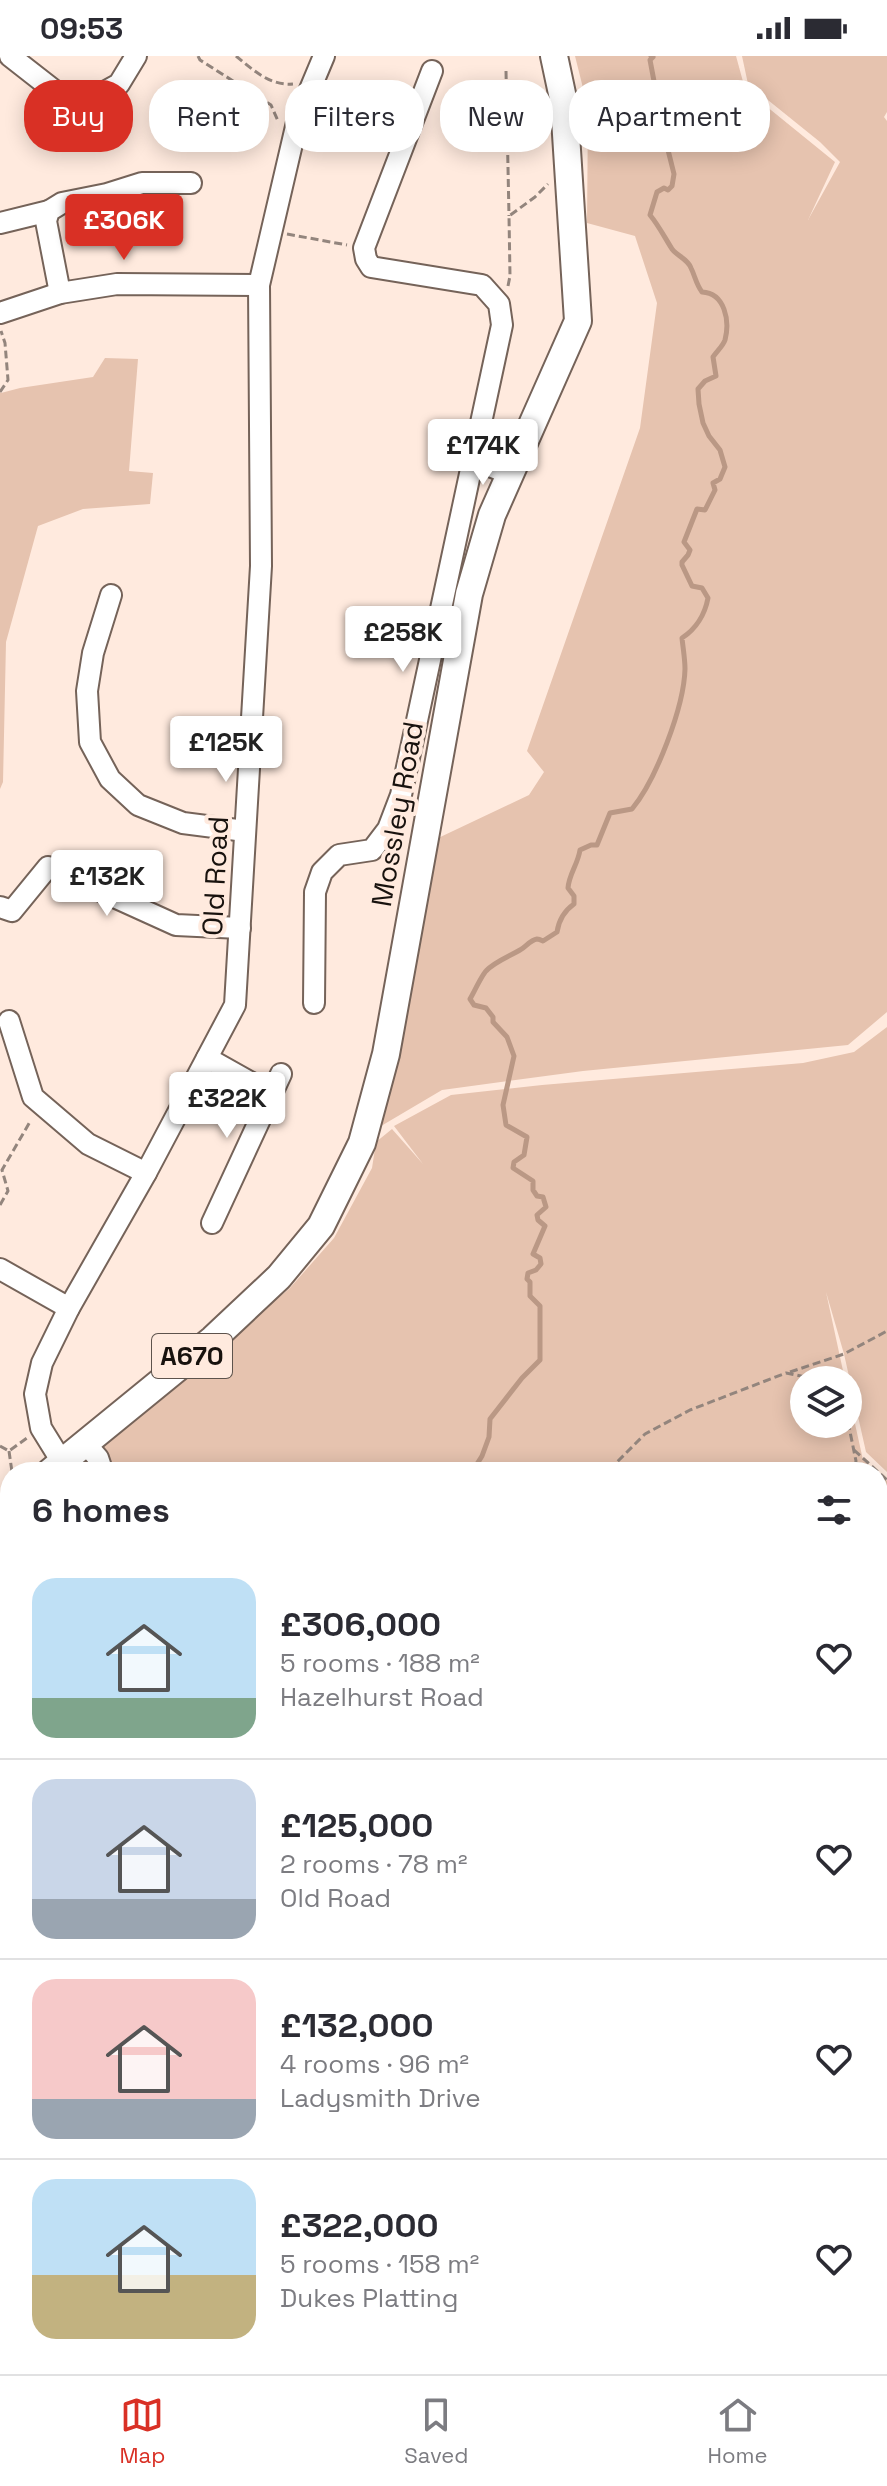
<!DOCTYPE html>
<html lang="en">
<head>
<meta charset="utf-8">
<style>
	body { margin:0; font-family:"Space Grotesk",sans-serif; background:#f7f7f7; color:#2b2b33; height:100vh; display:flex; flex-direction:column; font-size:30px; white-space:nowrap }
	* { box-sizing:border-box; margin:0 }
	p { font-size:26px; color:#7c7c81 }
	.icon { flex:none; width:44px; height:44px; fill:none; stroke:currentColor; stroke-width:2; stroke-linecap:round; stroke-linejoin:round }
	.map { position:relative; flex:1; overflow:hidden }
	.sheet { position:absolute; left:0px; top:1406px; width:888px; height:912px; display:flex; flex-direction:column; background:#fff; border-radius:32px 32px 0 0; box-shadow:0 4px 20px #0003 }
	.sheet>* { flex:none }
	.top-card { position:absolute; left:24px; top:24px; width:840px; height:72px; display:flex; gap:16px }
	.tools { position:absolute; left:790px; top:1310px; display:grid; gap:16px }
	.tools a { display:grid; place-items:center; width:72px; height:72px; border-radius:50%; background:#fff; box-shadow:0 4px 20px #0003; font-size:40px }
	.price { position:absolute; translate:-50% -68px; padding:0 18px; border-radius:8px; background:#fff; color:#222; font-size:26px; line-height:52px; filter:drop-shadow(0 2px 4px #0008) }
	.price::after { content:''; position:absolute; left:50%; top:48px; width:24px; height:18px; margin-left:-12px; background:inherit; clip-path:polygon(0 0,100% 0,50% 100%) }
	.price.on { background:#d93025; color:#fff }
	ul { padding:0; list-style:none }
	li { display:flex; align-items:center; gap:24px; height:200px; padding:0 32px }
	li+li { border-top:2px solid #e1e1e2 }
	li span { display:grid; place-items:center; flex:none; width:224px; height:160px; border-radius:24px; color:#555 }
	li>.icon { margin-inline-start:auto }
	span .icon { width:96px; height:96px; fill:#fffc; stroke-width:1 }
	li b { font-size:34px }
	h2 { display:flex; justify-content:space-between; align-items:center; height:96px; padding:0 32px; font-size:34px }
	.tag { padding:0 28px; border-radius:32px; background:#fff; box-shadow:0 4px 20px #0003; font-size:28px; line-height:72px }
	.tag.on { background:#d93025; color:#fff }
	.status { display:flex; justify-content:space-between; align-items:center; height:56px; padding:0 40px; background:#fff; direction:ltr }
	.status svg { height:22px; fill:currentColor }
	.dock { display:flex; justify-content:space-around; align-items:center; height:112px; border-top:2px solid #e1e1e2; background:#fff; font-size:22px; color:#7c7c81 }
	.dock a { display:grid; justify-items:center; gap:4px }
	.dock .on { color:#d93025 }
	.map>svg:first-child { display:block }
	.green { fill:#e6c3af }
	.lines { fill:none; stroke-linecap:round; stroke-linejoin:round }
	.stream { stroke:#ba9885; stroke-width:5 }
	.minor-casing { stroke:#756359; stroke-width:24 }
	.major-casing { stroke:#756359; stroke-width:30 }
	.path { stroke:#93857d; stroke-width:3; stroke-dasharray:8 4; stroke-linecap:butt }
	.minor { stroke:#fff; stroke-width:20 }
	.major { stroke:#fff; stroke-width:26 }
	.labels { text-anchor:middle; stroke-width:8; stroke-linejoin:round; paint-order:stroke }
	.shield { fill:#ffeade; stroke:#5d534c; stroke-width:2 }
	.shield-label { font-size:26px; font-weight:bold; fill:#18120e }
	.street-label { font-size:28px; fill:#18120e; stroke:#ffeade }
</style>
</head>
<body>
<div class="status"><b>09:53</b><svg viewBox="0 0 49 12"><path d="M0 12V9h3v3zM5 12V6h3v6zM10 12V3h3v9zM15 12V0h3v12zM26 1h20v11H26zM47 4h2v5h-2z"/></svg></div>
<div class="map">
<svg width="887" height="2318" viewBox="0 0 887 2318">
	<rect width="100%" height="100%" fill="#ffeade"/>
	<g class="green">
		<path d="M575 0H736L745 33 835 106 808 164 840 106 820 86 748 28 742 0H887V56L884 61 887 65V956L848 989 583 1015 442 1034 376 1073 434 784 529 739 544 716 527 695 640 372 657 247 635 180 587 167 588 52Z"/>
		<path d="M105 302 138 303 129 415 153 417 150 448 83 453 38 470 6 586 3 726 0 733V335L1 337 20 332 93 321Z"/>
		<path d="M887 971V1416L866 1396 844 1298 826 1236 845 1324H804V1368H848V1336L863 1404 877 1416H68L105 1383 289 1233 334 1182 372 1112 376 1086 392 1073 423 1108 394 1070 451 1039 542 1029 803 1007 854 996Z"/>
		<path d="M878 1417 887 1425V1977L878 1982Z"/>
		<path d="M10 1469V2308H208L196 2318H0V1478Z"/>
		<path d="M579 2308H656L659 2318H570Z"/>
	</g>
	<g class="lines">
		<g class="stream">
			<path d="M472 1416 482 1400 489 1381 490 1363 522 1322 540 1304V1250L530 1240V1226L527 1223 528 1217 536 1214 541 1208 540 1202 533 1198 545 1170 538 1164 537 1159 546 1151 543 1141 537 1140 533 1134V1125L513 1112 514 1106 524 1099 527 1081 506 1069 503 1049 514 1000 507 981 493 966V961L486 952 474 949 470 943C474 936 482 919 486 915 494 906 510 900 520 894 526 891 530 884 537 883 539 883 541 884 543 885L557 876C559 863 564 855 574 848V840L568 832C569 818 578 808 580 794L591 789H597L610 757 632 753C656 724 684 651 685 613 685 603 683 592 682 582 696 573 705 558 708 542L702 532 692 530 682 509V506L688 499 690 494 684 486 697 453 705 454 715 434 713 427 720 423 725 411 720 394 709 380 703 367 699 348 698 333 705 325 716 320 713 301C717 295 723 290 725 284 730 265 725 237 702 236 696 228 695 220 691 212 688 203 677 200 672 193 665 182 659 170 650 159L657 136 664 132 668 134 672 130 674 118 664 78 668 66 657 41 650 4 653 1 651 0"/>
			<path d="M0 2060 5 2058 10 2063"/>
		</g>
		<defs>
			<g id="minor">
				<path d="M10 0 56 36 90 44 119 28 136 0"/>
				<path d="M0 167 49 155"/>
				<path d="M60 237 46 165 49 155 62 147 107 138 142 127H191"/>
				<path d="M0 257 60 237 117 228 259 229"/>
				<path d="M472 403 510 418"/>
				<path d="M111 539 93 597 87 635 90 686 110 723 138 749 183 767 245 775"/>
				<path d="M0 851 12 855 48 811 176 869 240 872"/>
				<path d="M314 947 315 836 322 816 339 799 372 794 388 773 401 739 502 269 499 248 482 229 371 211 366 203 364 192 432 15"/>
				<path d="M9 965 33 1041 88 1088 146 1117"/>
				<path d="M207 1002 273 1039"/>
				<path d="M212 1167 281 1018"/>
				<path d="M0 1213 69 1252"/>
				<path d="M85 1387 98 1402 101 1411 95 1416"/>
				<path d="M62 1406 41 1372 35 1338 42 1307 69 1252 146 1117 235 949 261 510 259 229 298 62 324 0"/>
				<path d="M878 2099 887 2116"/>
				<path d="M878 2252 887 2242"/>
				<path d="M800 2308 811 2318"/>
				<path d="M396 2318 406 2308"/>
				<path d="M604 2318 612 2308"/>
				<path d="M820 2318 829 2308"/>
			</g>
			<g id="major">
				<path d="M50 1416 213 1283 279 1221 321 1170 362 1087 386 998 469 538 492 459 578 265 564 47 554 0"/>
				<path d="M0 1459 10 1450"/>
			</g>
		</defs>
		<use href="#minor" class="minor-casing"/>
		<use href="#major" class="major-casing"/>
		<g class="path">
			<path d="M198 0 200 4 271 49 278 65"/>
			<path d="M236 0C253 14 270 30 293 28"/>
			<path d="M506 15 509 160"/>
			<path d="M287 178 347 189"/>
			<path d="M508 230 510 220 509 160 535 141 548 128"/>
			<path d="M0 336 8 324 5 287 1 275"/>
			<path d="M0 1149 8 1135 2 1114 31 1064"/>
			<path d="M790 1316 844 1298 887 1275"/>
			<path d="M848 1366 856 1405 854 1416"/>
			<path d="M0 1390 9 1395 27 1382"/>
			<path d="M854 1394 887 1424"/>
			<path d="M9 1395 12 1416"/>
			<path d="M613 1416 616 1407 645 1378 690 1354 786 1317 821 1324"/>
			<path d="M878 1742 887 1734"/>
			<path d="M31 2308 34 2318"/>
			<path d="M656 2308 659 2318"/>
			<path d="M72 2318 78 2308"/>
			<path d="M500 2318 510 2308"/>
			<path d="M569 2318 579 2308"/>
			<path d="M633 2318 657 2311"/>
		</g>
		<use href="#minor" class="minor"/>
		<use href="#major" class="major"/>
	</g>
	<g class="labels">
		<rect class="shield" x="152" y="1278" width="80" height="44" rx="6"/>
		<g class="shield-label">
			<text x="192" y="1309">A670</text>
		</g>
		<g class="street-label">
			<text transform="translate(397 758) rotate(-80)" y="10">Mossley Road</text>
			<text transform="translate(215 820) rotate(-87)" y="10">Old Road</text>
		</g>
	</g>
</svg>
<div class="tools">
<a><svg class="icon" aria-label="layers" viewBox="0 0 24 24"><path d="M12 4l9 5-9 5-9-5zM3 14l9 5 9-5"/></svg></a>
</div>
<b class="price on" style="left:124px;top:206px">£306K</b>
<b class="price" style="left:483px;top:431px">£174K</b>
<b class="price" style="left:403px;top:618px">£258K</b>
<b class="price" style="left:226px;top:728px">£125K</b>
<b class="price" style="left:107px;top:862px">£132K</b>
<b class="price" style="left:227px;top:1084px">£322K</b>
<div class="top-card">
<a class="tag on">Buy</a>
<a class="tag">Rent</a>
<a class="tag">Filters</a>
<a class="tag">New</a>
<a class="tag">Apartment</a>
</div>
<section class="sheet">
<h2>6 homes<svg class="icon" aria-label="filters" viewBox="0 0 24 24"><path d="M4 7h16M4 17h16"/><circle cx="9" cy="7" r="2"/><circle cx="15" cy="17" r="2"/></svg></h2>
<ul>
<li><span style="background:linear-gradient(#bfe0f5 75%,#7fa58c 0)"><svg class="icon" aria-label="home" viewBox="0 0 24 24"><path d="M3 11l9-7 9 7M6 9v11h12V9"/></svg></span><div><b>£306,000</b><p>5 rooms · 188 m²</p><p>Hazelhurst Road</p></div><svg class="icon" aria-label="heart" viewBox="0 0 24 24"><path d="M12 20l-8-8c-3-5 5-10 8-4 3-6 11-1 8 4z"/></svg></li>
<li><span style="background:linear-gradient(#c9d6e8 75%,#9aa5b1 0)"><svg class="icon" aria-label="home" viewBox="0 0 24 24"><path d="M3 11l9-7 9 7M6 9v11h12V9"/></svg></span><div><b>£125,000</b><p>2 rooms · 78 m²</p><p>Old Road</p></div><svg class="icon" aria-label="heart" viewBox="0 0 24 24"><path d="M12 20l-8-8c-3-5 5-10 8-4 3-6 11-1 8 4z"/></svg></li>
<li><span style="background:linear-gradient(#f6c9c9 75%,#9aa5b1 0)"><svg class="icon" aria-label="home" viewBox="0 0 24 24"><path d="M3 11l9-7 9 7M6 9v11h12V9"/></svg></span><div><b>£132,000</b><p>4 rooms · 96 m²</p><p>Ladysmith Drive</p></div><svg class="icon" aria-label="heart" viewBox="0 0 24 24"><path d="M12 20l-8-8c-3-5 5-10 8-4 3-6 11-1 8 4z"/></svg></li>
<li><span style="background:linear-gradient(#bfe0f5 60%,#c2b280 0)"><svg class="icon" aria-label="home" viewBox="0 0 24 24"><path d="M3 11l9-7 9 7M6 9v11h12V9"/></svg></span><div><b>£322,000</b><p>5 rooms · 158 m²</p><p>Dukes Platting</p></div><svg class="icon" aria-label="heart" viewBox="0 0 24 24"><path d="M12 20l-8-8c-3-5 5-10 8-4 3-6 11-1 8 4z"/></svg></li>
</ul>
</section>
</div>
<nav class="dock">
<a class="on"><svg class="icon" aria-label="map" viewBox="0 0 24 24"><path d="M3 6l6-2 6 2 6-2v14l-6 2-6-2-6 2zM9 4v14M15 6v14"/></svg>Map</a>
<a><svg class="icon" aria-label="saved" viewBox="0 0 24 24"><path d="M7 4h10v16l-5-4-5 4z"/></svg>Saved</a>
<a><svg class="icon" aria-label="home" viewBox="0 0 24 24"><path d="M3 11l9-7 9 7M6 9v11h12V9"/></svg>Home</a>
</nav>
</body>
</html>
